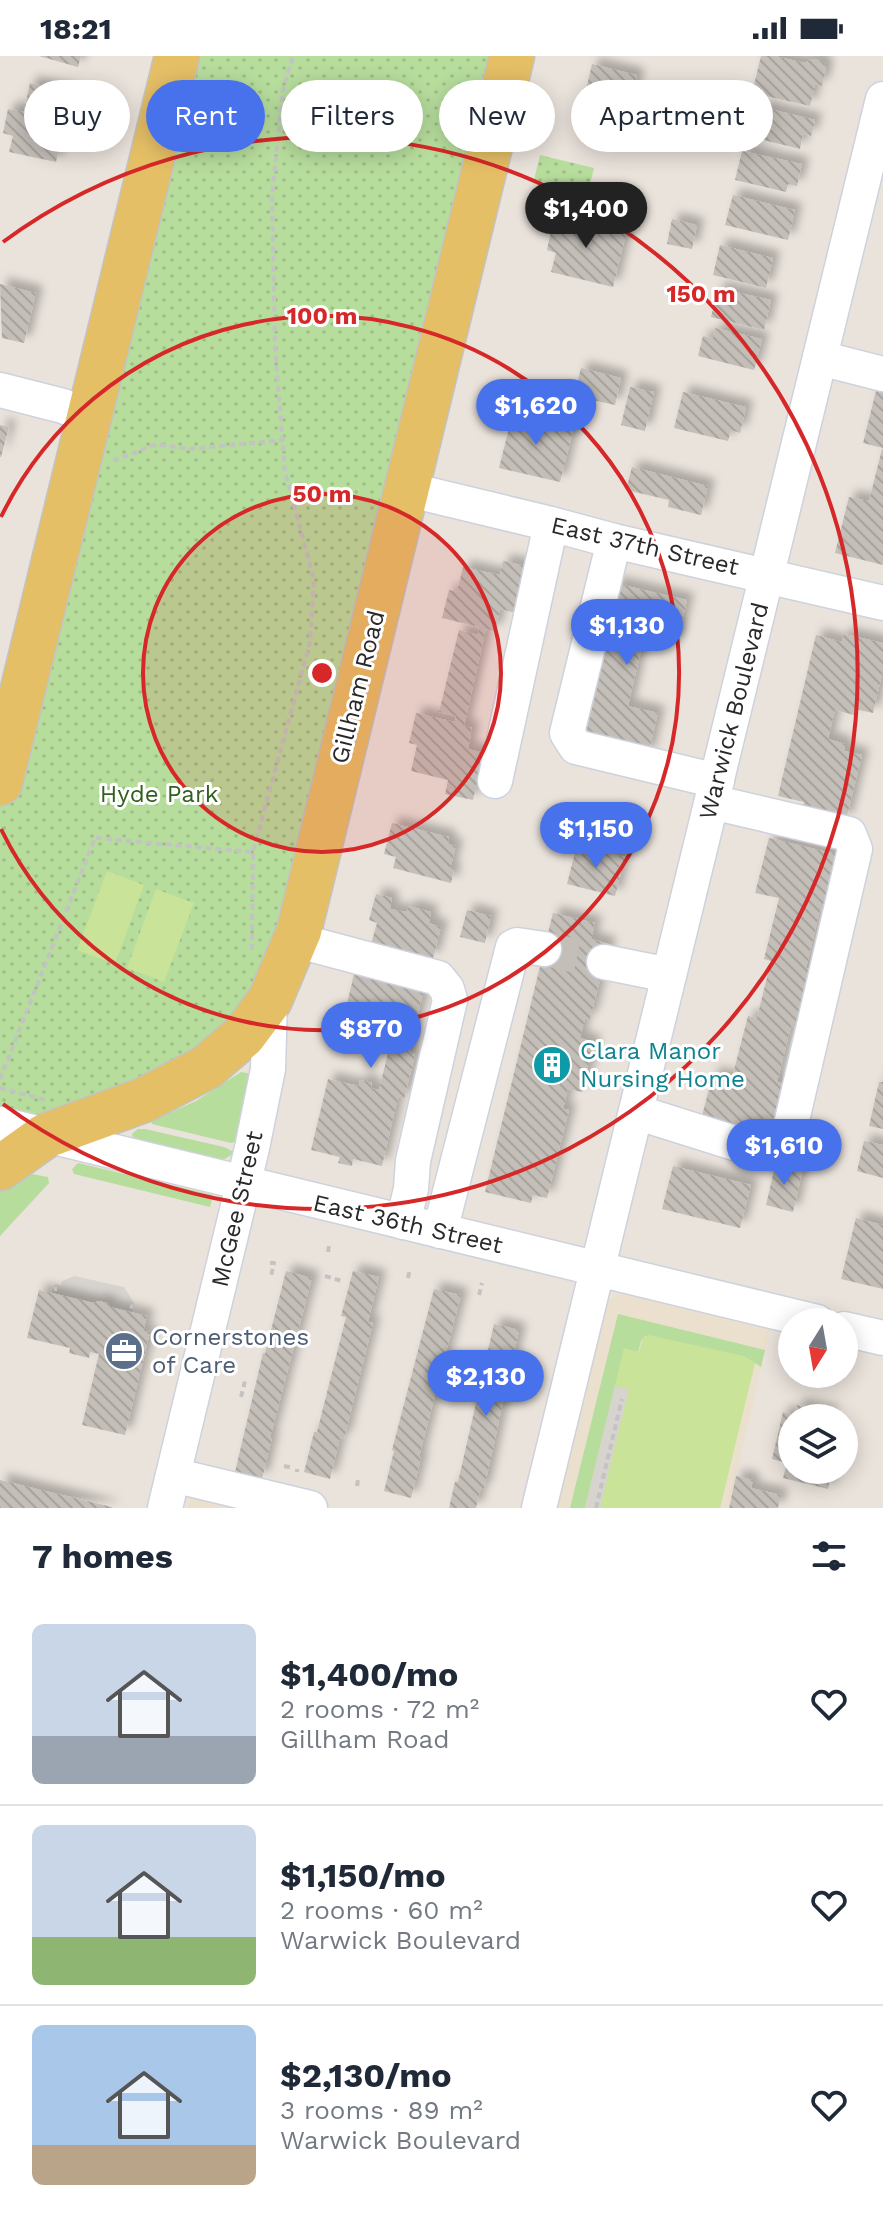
<!DOCTYPE html>
<html lang="en">
<head>
<meta charset="utf-8">
<style>
	body { margin:0; font-family:"Work Sans",sans-serif; background:#f2f2f3; color:#1f2937; height:100vh; display:flex; flex-direction:column; font-size:30px; white-space:nowrap }
	* { box-sizing:border-box; margin:0 }
	p { font-size:26px; color:#747a83 }
	.icon { flex:none; width:44px; height:44px; fill:none; stroke:currentColor; stroke-width:2; stroke-linecap:round; stroke-linejoin:round }
	.map { position:relative; height:1452px; overflow:hidden }
	.side { display:flex; flex-direction:column; background:#fff; flex:1 }
	.side>* { flex:none }
	.hud { position:absolute; left:24px; top:24px; width:836px; height:72px; display:flex; gap:16px }
	.needle { width:52px; rotate:191deg }
	.tools { position:absolute; left:778px; top:1252px; display:grid; gap:16px }
	.tools a { display:grid; place-items:center; width:80px; height:80px; border-radius:50%; background:#fff; box-shadow:0 4px 20px #0003; font-size:40px }
	.price { position:absolute; translate:-50% -68px; padding:0 18px; border-radius:28px; background:#4872eb; color:#fff; font-size:26px; line-height:52px; filter:drop-shadow(0 2px 4px #0008) }
	.price::after { content:''; position:absolute; left:50%; top:48px; width:24px; height:18px; margin-left:-12px; background:inherit; clip-path:polygon(0 0,100% 0,50% 100%) }
	.price.active { background:#222; color:#fff }
	ul { padding:0; list-style:none }
	li { display:flex; align-items:center; gap:24px; height:200px; padding:0 32px }
	li+li { border-top:2px solid #e0e1e3 }
	li span { display:grid; place-items:center; flex:none; width:224px; height:160px; border-radius:12px; color:#555 }
	li>.icon { margin-inline-start:auto }
	span .icon { width:96px; height:96px; fill:#fffc; stroke-width:1 }
	li b { font-size:34px }
	h2 { display:flex; justify-content:space-between; align-items:center; height:96px; padding:0 32px; font-size:34px }
	.tag { padding:0 28px; border-radius:36px; background:#fff; box-shadow:0 4px 20px #0003; font-size:28px; line-height:72px }
	.tag.active { background:#4872eb; color:#fff }
	.status { display:flex; justify-content:space-between; align-items:center; height:56px; padding:0 40px; background:#fff; direction:ltr }
	.status svg { height:22px; fill:currentColor }
	.map>svg:first-child { display:block }
	.education { fill:#ebdfcd }
	.grass { fill:#b7dd9d }
	.park { fill:url(#park-dots) }
	.pitch { fill:#c9e399 }
	.plaza { fill:#d7d3ce }
	.building { fill:url(#building-back-hatch); filter:url(#shadow) }
	.lines { fill:none; stroke-linecap:round; stroke-linejoin:round }
	.minor-tunnel { stroke:#c3beb8; stroke-width:34; stroke-dasharray:34 17; stroke-linecap:butt }
	.minor-casing { stroke:#ced2dd; stroke-width:37 }
	.major-casing { stroke:#c3c3c3; stroke-width:47 }
	.path { stroke:#c3c3c3; stroke-width:4; stroke-dasharray:6 4; stroke-linecap:butt }
	.minor { stroke:#fff; stroke-width:34 }
	.major { stroke:#e5bf66; stroke-width:44 }
	.ring { fill:none; stroke:#d62828; stroke-width:4 }
	.labels { text-anchor:middle; stroke-width:6; stroke-linejoin:round; paint-order:stroke }
	.street-label { font-size:24px; fill:#292929; stroke:#fff }
	.park-label { font-size:24px; fill:#31601f; stroke:#fff }
	.culture-label { font-size:24px; fill:#0d838f; stroke:#fff; text-anchor:start }
	.service-label { font-size:24px; fill:#4e5e75; stroke:#fff; text-anchor:start }
	.centre { fill:#d62828; stroke:#fff; stroke-width:4 }
	.ring-label { font-size:24px; text-anchor:middle; font-weight:bold; fill:#d62828; stroke:#fff; stroke-width:6; stroke-linejoin:round; paint-order:stroke }
</style>
</head>
<body>
<div class="status"><b>18:21</b><svg viewBox="0 0 49 12"><path d="M0 12V9h3v3zM5 12V6h3v6zM10 12V3h3v9zM15 12V0h3v12zM26 1h20v11H26zM47 4h2v5h-2z"/></svg></div>
<div class="map">
<svg width="883" height="1452" viewBox="0 0 883 1452">
	<defs>
		<pattern id="park-dots" width="8" height="8" patternUnits="userSpaceOnUse" patternTransform="scale(2)"><rect width="8" height="8" fill="#b7dd9d"/><path d="M2 2h.1M6 6h.1" fill="none" stroke="#9dbe87" stroke-width="1.8" stroke-linecap="round"/></pattern>
		<pattern id="building-back-hatch" width="6" height="6" patternUnits="userSpaceOnUse" patternTransform="scale(2)"><rect width="6" height="6" fill="#c3beb7"/><path d="M-1 5l2 2M0 0l6 6M5-1l2 2" fill="none" stroke="#a8a39d"/></pattern>
		<filter id="shadow"><feDropShadow dx="7" dy="-7" stdDeviation="4" flood-color="#0004"/></filter>
	</defs>
	<rect width="100%" height="100%" fill="#eae3dc"/>
	<g class="education">
		<path d="M624 1238 770 1274 728 1452H554L601 1261 607 1245 617 1239Z"/>
		<path d="M194 1428 292 1452H188Z"/>
	</g>
	<g class="grass">
		<path d="M241 1016 252 1018 241 1085 231 1087 152 1068 151 1065 196 1045Z"/>
		<path d="M138 1073H145L224 1091 236 1097 220 1105 134 1085 132 1078Z"/>
		<path d="M78 1107 213 1139 210 1151 74 1118 72 1113Z"/>
		<path d="M26 1117 48 1121 49 1127 0 1180V1135Z"/>
		<path d="M618 1258 765 1294 761 1311 755 1307 645 1280 641 1285 629 1333 615 1330 585 1452H570Z"/>
	</g>
	<g class="park">
		<path d="M184 0H493L276 893 260 935 180 1008 42 1059 0 1054V750Z"/>
		<path d="M540 99 594 112 588 136 534 124Z"/>
	</g>
	<g class="pitch">
		<path d="M107 815 144 829 115 908 77 894Z"/>
		<path d="M156 833 194 847 164 926 127 912Z"/>
		<path d="M648 1279 744 1300 755 1307 720 1452H585L624 1292 639 1296 643 1282Z"/>
	</g>
	<g class="plaza">
		<path d="M74 1220 124 1231 134 1247 132 1256 110 1251 108 1247 98 1245 94 1247 52 1237 55 1228 61 1229 62 1225Z"/>
		<path d="M615 1330 629 1333 600 1452H585Z"/>
	</g>
	<g class="building">
		<path d="M39 0H81L78 11Z"/>
		<path d="M761 0H774L805 7 811 3H818L824 7 826 13 822 30 815 28 810 50 752 37Z"/>
		<path d="M592 8 637 19 631 49 642 52 637 72 626 69 624 79 578 68Z"/>
		<path d="M30 27 72 36 56 106 9 96 13 80 3 77 8 53 24 56Z"/>
		<path d="M762 51 815 64 811 80 803 78 800 93 755 82Z"/>
		<path d="M742 95 802 108 797 130 788 128 786 136 735 124Z"/>
		<path d="M733 139 795 154 788 184 725 169Z"/>
		<path d="M564 154 600 163 598 171 626 178 613 231 551 216 556 197 547 194 551 175 559 177Z"/>
		<path d="M672 163 697 169 692 193 667 188Z"/>
		<path d="M720 189 773 202 766 232 713 219Z"/>
		<path d="M0 228 36 237 24 287 2 282Z"/>
		<path d="M718 232 771 244 764 274 711 261Z"/>
		<path d="M715 272 762 283 754 314 698 300 703 280 713 282Z"/>
		<path d="M581 312 621 322 615 349 574 340Z"/>
		<path d="M630 331 654 336 645 375 621 369Z"/>
		<path d="M877 331 883 333V392L863 387Z"/>
		<path d="M683 336 746 351 740 377 731 374 728 385 674 372Z"/>
		<path d="M513 356 574 371 560 426 499 412Z"/>
		<path d="M0 369 9 371 1 401H0Z"/>
		<path d="M882 393H883V509L835 497 849 441 869 445Z"/>
		<path d="M632 411 708 430 701 459 668 451 669 444 626 434Z"/>
		<path d="M503 505 531 511 520 558 500 553 495 575 486 573 464 670 472 672 468 693 484 697 473 744 445 738 448 724 411 715 417 689 409 687 416 657 455 666 456 660 439 656 459 574 478 579 479 571 442 562 449 534 457 536 463 511 500 519Z"/>
		<path d="M614 527 687 544 677 586 645 578 628 650 658 657 648 699 578 682Z"/>
		<path d="M844 578 883 587V614L873 657 855 653 854 659 835 654 828 683 845 688 844 695 862 699 846 764 802 754 804 746 778 740 816 579 842 586Z"/>
		<path d="M392 767 449 781 448 788 456 790 450 813 454 815 451 827 393 812 396 801 384 798Z"/>
		<path d="M769 782 840 799 826 857 820 855 806 912 813 914 798 972 791 970 777 1026 785 1028 770 1086 700 1068 713 1017 732 1022 748 960 757 962 771 905 764 903 779 842 755 837Z"/>
		<path d="M577 789 625 801 615 840 567 828Z"/>
		<path d="M376 838 392 842 390 853 407 856 409 850 431 856 429 867 441 871 433 903 371 888 377 867 369 864Z"/>
		<path d="M467 854 491 860 485 887 460 881Z"/>
		<path d="M553 857 595 867 591 883 609 888 590 963 585 962 580 982 594 986 582 1036 568 1033 563 1053 569 1054 547 1142 533 1139 531 1147 485 1136Z"/>
		<path d="M355 914 425 929 409 997 415 999 404 1043 398 1041 382 1110 353 1103 352 1110 338 1107 340 1101 311 1094 328 1023 359 1030 360 1024 372 1027 371 1032 379 1034 389 993 379 991 378 997 368 994 370 988 339 981Z"/>
		<path d="M879 1026H883V1073L869 1070Z"/>
		<path d="M864 1085 883 1089V1122L857 1115Z"/>
		<path d="M776 1106 803 1113 793 1156 766 1149Z"/>
		<path d="M673 1110 751 1129 740 1172 662 1153Z"/>
		<path d="M856 1162 883 1169V1233L841 1223Z"/>
		<path d="M286 1215 312 1222 270 1382H272L262 1423 235 1416 263 1297 265 1298Z"/>
		<path d="M353 1215 379 1221 368 1266 373 1267 344 1383 340 1382 330 1423 304 1416 314 1376H317L346 1261 341 1260Z"/>
		<path d="M434 1233 461 1239 419 1401 421 1402 411 1442 384 1435 394 1395 392 1394Z"/>
		<path d="M39 1234 94 1247 98 1245 108 1247 110 1251 147 1260 143 1275 150 1276 125 1379 82 1369 99 1298 90 1296 89 1302 69 1297 70 1292 27 1282Z"/>
		<path d="M494 1268 519 1274 484 1433 481 1432 476 1452H449L455 1426H458Z"/>
		<path d="M797 1349 832 1357 831 1362H792V1414H832L828 1433 783 1422 787 1407 772 1403 783 1356 795 1360Z"/>
		<path d="M736 1420 753 1424 751 1432 781 1439 778 1452H729Z"/>
		<path d="M0 1424 112 1451V1452H0Z"/>
	</g>
	<g class="lines">
		<path class="minor-tunnel" d="M544 893 604 906"/>
		<defs>
			<g id="minor">
				<path d="M820 302 883 318"/>
				<path d="M0 334 63 350 90 361"/>
				<path d="M406 433 551 468 614 485 883 547"/>
				<path d="M614 485 567 677 576 691 717 725"/>
				<path d="M495 725 551 468"/>
				<path d="M295 884 438 922 447 933 450 944 413 1105 411 1133 403 1166"/>
				<path d="M604 906 669 919"/>
				<path d="M636 1056 763 1096 776 1097 786 1090 855 793 849 778 712 746"/>
				<path d="M0 1068 817 1266"/>
				<path d="M440 1175 513 891 517 889 544 893"/>
				<path d="M844 1273 883 1282"/>
				<path d="M173 1419 310 1452"/>
				<path d="M165 1452 252 1092 268 1013 270 944"/>
				<path d="M539 1452 883 43"/>
			</g>
			<g id="major">
				<path d="M0 727 177 0"/>
				<path d="M0 1112 45 1080 144 1044 207 1011 244 979 270 944 299 875 512 0"/>
			</g>
		</defs>
		<use href="#minor" class="minor-casing"/>
		<use href="#major" class="major-casing"/>
		<g class="path">
			<path d="M114 402 115 404 157 388 188 393 283 384"/>
			<path d="M252 894 253 796"/>
			<path d="M0 1023 95 782 253 796 310 586 314 524 285 416 275 293 272 139 283 33 293 0"/>
			<path d="M0 1032 46 1044"/>
			<path d="M328 1196 329 1190"/>
			<path d="M270 1207H274L271 1220"/>
			<path d="M325 1220 342 1225"/>
			<path d="M408 1222 410 1213"/>
			<path d="M54 1233H57"/>
			<path d="M479 1239 482 1227"/>
			<path d="M130 1250 133 1251"/>
			<path d="M241 1341 245 1325"/>
			<path d="M284 1410 293 1412"/>
			<path d="M297 1416V1413"/>
			<path d="M357 1430 358 1424"/>
			<path d="M596 1452 622 1343"/>
		</g>
		<use href="#minor" class="minor"/>
		<use href="#major" class="major"/>
	</g>
	<circle cx="322" cy="617" r="179" fill="#d62828" fill-opacity=".12"/>
	<g class="ring">
		<circle cx="322" cy="617" r="179"/>
		<path d="M1 461A357 357 0 1 1 1 773"/>
		<path d="M3 186A536 536 0 1 1 3 1048"/>
	</g>
	<defs>
		<symbol id="building-disc" viewBox="-11 -11 22 22"><circle r="9.5" fill="#0f9aa8" stroke="#fff"/><path d="M-4-6H4V6H1V3H-1V6H-4ZM-2.5-4.3h1.7v1.8h-1.7ZM.8-4.3h1.7v1.8H.8ZM-2.5-1h1.7V.8h-1.7ZM.8-1h1.7V.8H.8Z" fill="#fff"/></symbol>
		<symbol id="office-disc" viewBox="-11 -11 22 22"><circle r="9.5" fill="#5c6f8a" stroke="#fff"/><path d="M-6-3h4V-5.5h4V-3h4V5H-6ZM-1-4.5V-3h2v-1.5ZM-6 0V1H6V0Z" fill="#fff"/></symbol>
	</defs>
	<g fill-rule="evenodd">
		<use href="#building-disc" x="530" y="987" width="44" height="44"/>
		<use href="#office-disc" x="102" y="1273" width="44" height="44"/>
	</g>
	<g class="labels">
		<g class="street-label">
			<text transform="translate(645 490) rotate(13)" y="8">East 37th Street</text>
			<text transform="translate(358 631) rotate(-76)" y="8">Gillham Road</text>
			<text transform="translate(734 655) rotate(-76)" y="8">Warwick Boulevard</text>
			<text transform="translate(237 1153) rotate(-77)" y="8">McGee Street</text>
			<text transform="translate(408 1168) rotate(13)" y="8">East 36th Street</text>
		</g>
		<g class="park-label">
			<text x="159" y="746">Hyde Park</text>
		</g>
		<g class="culture-label">
			<text x="580" y="1003">Clara Manor<tspan x="580" dy="28">Nursing Home</tspan></text>
		</g>
		<g class="service-label">
			<text x="152" y="1289">Cornerstones<tspan x="152" dy="28">of Care</tspan></text>
		</g>
	</g>
	<circle cx="322" cy="617" r="12" class="centre"/>
	<g class="ring-label">
		<text x="701" y="246">150 m</text>
		<text x="322" y="268">100 m</text>
		<text x="322" y="446">50 m</text>
	</g>
</svg>
<div class="tools">
<a><svg class="needle" viewBox="-14 -14 28 28"><path d="M0-13l5 13h-10z" fill="#e53935"/><path d="M0 13l5-13h-10z" fill="#747a83"/></svg></a>
<a><svg class="icon" aria-label="layers" viewBox="0 0 24 24"><path d="M12 4l9 5-9 5-9-5zM3 14l9 5 9-5"/></svg></a>
</div>
<b class="price active" style="left:586px;top:194px">$1,400</b>
<b class="price" style="left:536px;top:391px">$1,620</b>
<b class="price" style="left:627px;top:611px">$1,130</b>
<b class="price" style="left:596px;top:814px">$1,150</b>
<b class="price" style="left:371px;top:1014px">$870</b>
<b class="price" style="left:784px;top:1131px">$1,610</b>
<b class="price" style="left:486px;top:1362px">$2,130</b>
<div class="hud">
<a class="tag">Buy</a>
<a class="tag active">Rent</a>
<a class="tag">Filters</a>
<a class="tag">New</a>
<a class="tag">Apartment</a>
</div>
</div>
<section class="side">
<h2>7 homes<svg class="icon" aria-label="filters" viewBox="0 0 24 24"><path d="M4 7h16M4 17h16"/><circle cx="9" cy="7" r="2"/><circle cx="15" cy="17" r="2"/></svg></h2>
<ul>
<li><span style="background:linear-gradient(#c9d6e8 70%,#9aa5b1 0)"><svg class="icon" aria-label="home" viewBox="0 0 24 24"><path d="M3 11l9-7 9 7M6 9v11h12V9"/></svg></span><div><b>$1,400/mo</b><p>2 rooms · 72 m²</p><p>Gillham Road</p></div><svg class="icon" aria-label="heart" viewBox="0 0 24 24"><path d="M12 20l-8-8c-3-5 5-10 8-4 3-6 11-1 8 4z"/></svg></li>
<li><span style="background:linear-gradient(#c9d6e8 70%,#8fb573 0)"><svg class="icon" aria-label="home" viewBox="0 0 24 24"><path d="M3 11l9-7 9 7M6 9v11h12V9"/></svg></span><div><b>$1,150/mo</b><p>2 rooms · 60 m²</p><p>Warwick Boulevard</p></div><svg class="icon" aria-label="heart" viewBox="0 0 24 24"><path d="M12 20l-8-8c-3-5 5-10 8-4 3-6 11-1 8 4z"/></svg></li>
<li><span style="background:linear-gradient(#a9c7e8 75%,#b9a48a 0)"><svg class="icon" aria-label="home" viewBox="0 0 24 24"><path d="M3 11l9-7 9 7M6 9v11h12V9"/></svg></span><div><b>$2,130/mo</b><p>3 rooms · 89 m²</p><p>Warwick Boulevard</p></div><svg class="icon" aria-label="heart" viewBox="0 0 24 24"><path d="M12 20l-8-8c-3-5 5-10 8-4 3-6 11-1 8 4z"/></svg></li>
</ul>
</section>
</body>
</html>
